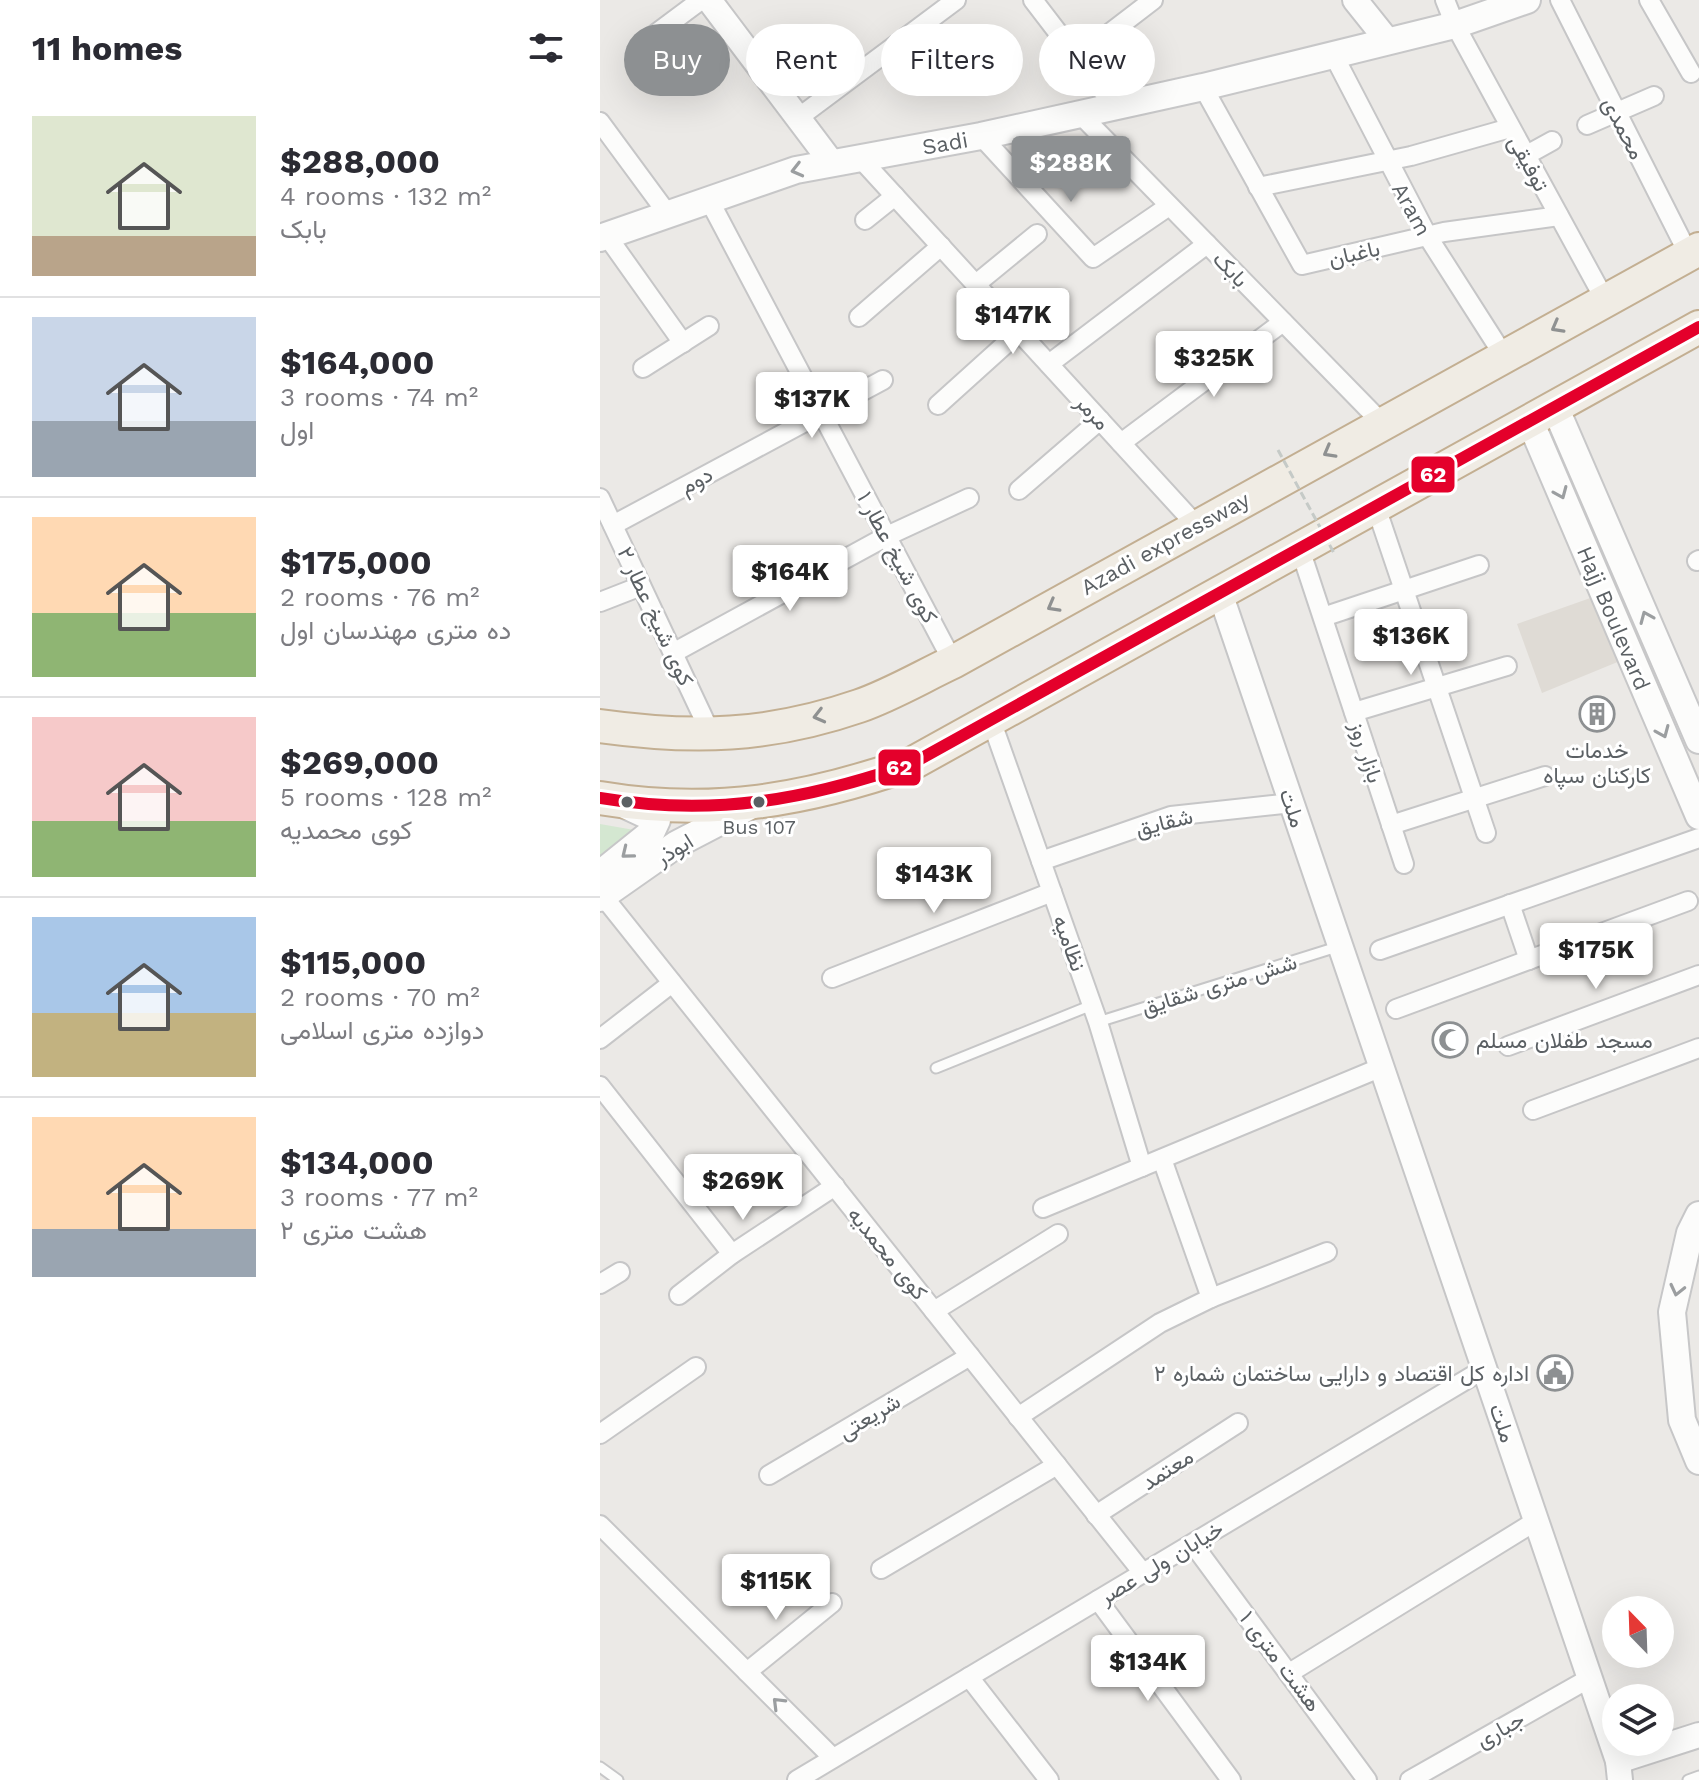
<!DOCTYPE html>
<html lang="en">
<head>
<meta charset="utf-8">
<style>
	body { margin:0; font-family:"Work Sans",Vazirmatn,sans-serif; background:#f2f2f3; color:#2b2b33; height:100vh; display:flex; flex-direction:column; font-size:30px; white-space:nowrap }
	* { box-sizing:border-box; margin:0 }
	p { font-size:26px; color:#7c7c81 }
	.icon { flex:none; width:44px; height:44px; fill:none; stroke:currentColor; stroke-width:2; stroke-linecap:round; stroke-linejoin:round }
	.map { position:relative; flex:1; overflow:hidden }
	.panel { display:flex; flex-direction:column; background:#fff; width:600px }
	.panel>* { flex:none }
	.banner { position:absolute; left:24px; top:24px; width:760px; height:72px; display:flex; gap:16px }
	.needle { width:52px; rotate:337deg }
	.controls { position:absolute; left:1002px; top:1596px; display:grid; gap:16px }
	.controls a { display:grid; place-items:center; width:72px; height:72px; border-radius:50%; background:#fff; box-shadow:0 8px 32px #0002; font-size:40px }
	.price { position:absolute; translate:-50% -68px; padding:0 18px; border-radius:8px; background:#fff; color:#222; font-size:26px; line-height:52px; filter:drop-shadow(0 2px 4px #0008) }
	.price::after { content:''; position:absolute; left:50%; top:48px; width:24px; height:18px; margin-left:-12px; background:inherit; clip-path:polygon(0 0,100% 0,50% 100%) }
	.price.selected { background:#8d9092; color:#fff }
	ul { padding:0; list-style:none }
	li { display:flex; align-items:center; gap:24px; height:200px; padding:0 32px }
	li+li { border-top:2px solid #e1e1e2 }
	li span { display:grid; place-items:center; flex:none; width:224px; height:160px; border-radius:0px; color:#555 }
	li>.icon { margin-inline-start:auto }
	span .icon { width:96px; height:96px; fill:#fffc; stroke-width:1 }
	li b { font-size:34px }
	h2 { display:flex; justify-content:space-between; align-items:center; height:96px; padding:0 32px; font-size:34px }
	.tag { padding:0 28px; border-radius:36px; background:#fff; box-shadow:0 8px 32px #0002; font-size:28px; line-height:72px }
	.tag.selected { background:#8d9092; color:#fff }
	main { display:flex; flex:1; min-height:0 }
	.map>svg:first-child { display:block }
	.education { fill:#dfdbd5 }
	.green { fill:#d4e7d1 }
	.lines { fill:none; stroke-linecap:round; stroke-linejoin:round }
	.service-casing { stroke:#c6c6c7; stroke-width:13 }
	.minor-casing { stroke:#c6c6c7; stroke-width:22 }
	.tertiary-casing { stroke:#c6c6c7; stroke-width:28 }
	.secondary-casing { stroke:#c7c7c8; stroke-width:30 }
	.trunk-casing { stroke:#c3af92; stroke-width:36 }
	.service { stroke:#fcfcfb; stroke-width:9 }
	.minor { stroke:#fcfcfb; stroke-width:18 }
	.tertiary { stroke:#fcfcfb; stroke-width:24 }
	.secondary { stroke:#fcfcfb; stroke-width:26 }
	.trunk { stroke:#f0ece4; stroke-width:32 }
	.path-bridge { stroke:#c5cac7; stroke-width:3; stroke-dasharray:8 4; stroke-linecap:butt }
	.bus-1-casing { stroke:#fff; stroke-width:18 }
	.bus-1 { stroke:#e4002b; stroke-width:12 }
	.oneway { stroke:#9b9ea0 }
	.oneway2 { stroke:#8f9191 }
	.bus-dot { fill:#5b6064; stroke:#fff; stroke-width:3 }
	.labels { text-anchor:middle; stroke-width:6; stroke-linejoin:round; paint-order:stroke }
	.bus-label { font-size:20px; fill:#5b6064; stroke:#fff }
	.street-label { font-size:22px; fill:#5b6064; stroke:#fff }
	.poi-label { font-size:22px; fill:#5b6064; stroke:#fff }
	.line-badge { stroke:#fff; stroke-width:3 }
	.badge-label { font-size:22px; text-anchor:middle; font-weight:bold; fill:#fff }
</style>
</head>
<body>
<main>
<section class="panel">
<h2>11 homes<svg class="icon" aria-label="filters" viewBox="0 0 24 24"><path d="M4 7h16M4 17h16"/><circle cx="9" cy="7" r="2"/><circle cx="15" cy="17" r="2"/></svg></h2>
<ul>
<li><span style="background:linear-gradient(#dfe7d0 75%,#b9a48a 0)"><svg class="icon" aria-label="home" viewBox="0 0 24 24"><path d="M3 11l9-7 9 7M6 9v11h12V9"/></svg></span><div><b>$288,000</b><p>4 rooms · 132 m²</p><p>بابک</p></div></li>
<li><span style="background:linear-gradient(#c9d6e8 65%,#9aa5b1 0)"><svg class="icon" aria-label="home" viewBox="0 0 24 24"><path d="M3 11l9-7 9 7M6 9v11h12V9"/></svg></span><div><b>$164,000</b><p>3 rooms · 74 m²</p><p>اول</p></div></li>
<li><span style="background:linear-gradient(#ffd9b3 60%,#8fb573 0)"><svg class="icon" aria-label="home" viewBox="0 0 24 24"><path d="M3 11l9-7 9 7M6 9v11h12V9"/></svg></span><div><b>$175,000</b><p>2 rooms · 76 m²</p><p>ده متری مهندسان اول</p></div></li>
<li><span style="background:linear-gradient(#f6c9c9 65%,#8fb573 0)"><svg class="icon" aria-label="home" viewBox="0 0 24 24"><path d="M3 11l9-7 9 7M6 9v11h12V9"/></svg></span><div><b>$269,000</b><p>5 rooms · 128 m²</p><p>کوی محمدیه</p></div></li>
<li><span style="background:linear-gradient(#a9c7e8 60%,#c2b280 0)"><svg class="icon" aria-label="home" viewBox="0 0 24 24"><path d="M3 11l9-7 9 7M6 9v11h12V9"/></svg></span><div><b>$115,000</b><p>2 rooms · 70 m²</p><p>دوازده متری اسلامی</p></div></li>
<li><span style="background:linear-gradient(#ffd9b3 70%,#9aa5b1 0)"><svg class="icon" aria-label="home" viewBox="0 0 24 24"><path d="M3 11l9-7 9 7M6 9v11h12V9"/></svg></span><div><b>$134,000</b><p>3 rooms · 77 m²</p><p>هشت متری ۲</p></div></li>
</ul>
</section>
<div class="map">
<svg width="1099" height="1780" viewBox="0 0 1099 1780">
	<rect width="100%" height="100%" fill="#ebe9e6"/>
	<path class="education" d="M996 596 1020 661 942 693 917 624Z"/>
	<path class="green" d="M0 824 40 831 0 861Z"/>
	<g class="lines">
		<defs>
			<g id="service">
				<path d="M498 1022 737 947"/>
				<path d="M336 1068 492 1005"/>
				<path d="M0 1767 18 1780"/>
				<path d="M1088 1780 1099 1776"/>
			</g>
			<g id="minor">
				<path d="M433 0 515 107"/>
				<path d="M845 0 855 25 1005 300"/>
				<path d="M960 0 1089 255"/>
				<path d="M1049 0 1091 73"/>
				<path d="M42 44 101 0"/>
				<path d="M493 46 553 0"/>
				<path d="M733 54 828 237 904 356"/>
				<path d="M603 87 702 265 844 232 959 216"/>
				<path d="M481 115 782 423"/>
				<path d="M198 118 356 0"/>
				<path d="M0 122 67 213"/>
				<path d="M987 125 1054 96"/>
				<path d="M381 136 493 258 569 206"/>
				<path d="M925 156 952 141"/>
				<path d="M260 158 596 525"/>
				<path d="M658 187 811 156 910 128"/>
				<path d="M108 198 353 662"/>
				<path d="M265 220 295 196"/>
				<path d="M7 236 83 343"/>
				<path d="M376 284 437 234"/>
				<path d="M259 317 341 246"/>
				<path d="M449 364 607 244"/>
				<path d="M43 368 109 326"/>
				<path d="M338 405 419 332"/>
				<path d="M521 443 683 322"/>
				<path d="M419 490 500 420"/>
				<path d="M0 498 111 734"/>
				<path d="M776 507 886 833"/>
				<path d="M13 525 283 380"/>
				<path d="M700 549 804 864"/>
				<path d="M1097 561 1099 560"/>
				<path d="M0 602 41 586"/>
				<path d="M723 617 879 565"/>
				<path d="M73 653 287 536 369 498"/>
				<path d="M754 712 907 666"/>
				<path d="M391 720 498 1022 542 1167"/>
				<path d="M791 825 945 776"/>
				<path d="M441 861 571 816 692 803"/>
				<path d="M3 896 543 1573"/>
				<path d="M910 904 929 960"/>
				<path d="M780 950 1099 838"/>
				<path d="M232 978 452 892"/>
				<path d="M796 1009 1088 901"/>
				<path d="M0 1039 72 983"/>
				<path d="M908 1046 1099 975"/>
				<path d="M0 1086 132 1254"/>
				<path d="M933 1110 1099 1048"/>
				<path d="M562 1159 611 1298"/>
				<path d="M443 1208 782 1067"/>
				<path d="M0 1284 20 1272"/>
				<path d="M79 1295 132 1254 235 1186"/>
				<path d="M334 1311 458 1234"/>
				<path d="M418 1417 560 1323 611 1298 727 1252"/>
				<path d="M0 1434 96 1367"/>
				<path d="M169 1475 370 1356"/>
				<path d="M496 1515 638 1423"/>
				<path d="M0 1525 233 1758"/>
				<path d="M593 1544 767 1780"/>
				<path d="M281 1569 457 1465"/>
				<path d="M498 1600 631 1780"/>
				<path d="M147 1672 232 1603"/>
				<path d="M691 1672 936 1521"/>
				<path d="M369 1677 449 1780"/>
				<path d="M197 1780 884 1369"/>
				<path d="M810 1780 990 1678"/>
			</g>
			<g id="tertiary">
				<path d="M109 0 232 163"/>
				<path d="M755 0 787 40"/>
				<path d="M620 593 1018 1761 1020 1780"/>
				<path d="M1018 1761 1099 1735"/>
			</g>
			<g id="secondary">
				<path d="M0 238 196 170 381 136 603 87 855 25 927 0"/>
				<path d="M955 407 1099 740"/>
				<path d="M930 421 1099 816"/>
				<path d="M0 874 51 833 57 820 27 806"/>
				<path d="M0 898 77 844 152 805"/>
				<path d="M1099 1215 1090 1233 1072 1312 1082 1420 1099 1461"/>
			</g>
			<g id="trunk">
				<path d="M0 726C93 739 169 737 259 706 291 695 323 676 353 662L1099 249"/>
				<path d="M0 798C113 817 207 800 313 763L1099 327"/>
			</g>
		</defs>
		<use href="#service" class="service-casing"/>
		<use href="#minor" class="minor-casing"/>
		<use href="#tertiary" class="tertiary-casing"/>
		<use href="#secondary" class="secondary-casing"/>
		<use href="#trunk" class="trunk-casing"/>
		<use href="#service" class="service"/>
		<use href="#minor" class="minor"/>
		<use href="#tertiary" class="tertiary"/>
		<use href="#secondary" class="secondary"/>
		<use href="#trunk" class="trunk"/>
		<path class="path-bridge" d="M678 450 734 553"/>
		<defs>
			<path id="bus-1" d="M0 798C113 817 207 800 313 763L1099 327"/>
		</defs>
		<use href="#bus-1" class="bus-1-casing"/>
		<use href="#bus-1" class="bus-1"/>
	</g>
	<defs><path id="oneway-chevron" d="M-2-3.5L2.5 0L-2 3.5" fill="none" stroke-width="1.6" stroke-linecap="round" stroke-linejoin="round" transform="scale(2)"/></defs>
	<g class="oneway">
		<use href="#oneway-chevron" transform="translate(197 170) rotate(166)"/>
		<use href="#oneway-chevron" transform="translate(961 493) rotate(67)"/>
		<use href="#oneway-chevron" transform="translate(1046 617) rotate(-113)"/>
		<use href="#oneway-chevron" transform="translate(1063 732) rotate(67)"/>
		<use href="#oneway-chevron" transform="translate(27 853) rotate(141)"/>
		<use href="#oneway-chevron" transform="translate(1077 1290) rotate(103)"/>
		<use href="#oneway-chevron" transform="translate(178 1703) rotate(-135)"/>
	</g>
	<g class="oneway2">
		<use href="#oneway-chevron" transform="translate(957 327) rotate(151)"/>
		<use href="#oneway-chevron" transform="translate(729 452) rotate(151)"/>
		<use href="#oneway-chevron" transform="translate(453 606) rotate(151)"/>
		<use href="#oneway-chevron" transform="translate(219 716) rotate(166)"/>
	</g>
	<defs>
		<symbol id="building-ring" viewBox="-11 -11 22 22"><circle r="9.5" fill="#fff" stroke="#8d9092" stroke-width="1.5"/><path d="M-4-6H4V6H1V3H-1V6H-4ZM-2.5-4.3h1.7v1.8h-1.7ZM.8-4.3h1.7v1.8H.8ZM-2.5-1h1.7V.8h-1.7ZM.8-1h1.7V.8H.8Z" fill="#8d9092"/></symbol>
		<symbol id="mosque-ring" viewBox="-11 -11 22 22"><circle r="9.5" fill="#fff" stroke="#8d9092" stroke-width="1.5"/><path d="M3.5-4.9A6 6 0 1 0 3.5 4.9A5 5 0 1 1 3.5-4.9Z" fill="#8d9092"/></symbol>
		<symbol id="civic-ring" viewBox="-11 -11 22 22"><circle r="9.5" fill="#fff" stroke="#8d9092" stroke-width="1.5"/><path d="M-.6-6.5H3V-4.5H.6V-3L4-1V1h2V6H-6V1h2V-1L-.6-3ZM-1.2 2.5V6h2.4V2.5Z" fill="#8d9092"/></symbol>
	</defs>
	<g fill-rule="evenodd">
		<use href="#building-ring" x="977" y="694" width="40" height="40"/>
		<use href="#mosque-ring" x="830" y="1020" width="40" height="40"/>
		<use href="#civic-ring" x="935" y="1353" width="40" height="40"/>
	</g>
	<g class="bus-dot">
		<circle cx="27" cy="802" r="7"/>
		<circle cx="159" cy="802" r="7"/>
	</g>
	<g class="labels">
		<g class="bus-label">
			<text x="159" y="834">Bus 107</text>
		</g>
		<g class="street-label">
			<text transform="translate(1024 128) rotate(63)" y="8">محمدی</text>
			<text transform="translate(345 143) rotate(-10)" y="8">Sadi</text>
			<text transform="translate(929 163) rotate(61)" y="8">توفیقی</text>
			<text transform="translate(812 209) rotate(61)" y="8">Aram</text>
			<text transform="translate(754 253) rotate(-13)" y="8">باغبان</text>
			<text transform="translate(631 269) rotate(46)" y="8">بابک</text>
			<text transform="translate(493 412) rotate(47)" y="8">مرمر</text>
			<text transform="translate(96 480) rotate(-29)" y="8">دوم</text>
			<text transform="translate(565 543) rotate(-29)" y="8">Azadi expressway</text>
			<text transform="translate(298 557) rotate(62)" y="8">کوی شیخ عطار ۱</text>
			<text transform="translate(56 616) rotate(65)" y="8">کوی شیخ عطار ۲</text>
			<text transform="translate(1014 618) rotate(67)" y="8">Hajj Boulevard</text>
			<text transform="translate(767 752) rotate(72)" y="8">بازار روز</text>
			<text transform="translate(693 808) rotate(71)" y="8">ملت</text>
			<text transform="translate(564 822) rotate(-14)" y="8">شقایق</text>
			<text transform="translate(74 849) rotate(-32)" y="8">ابوذر</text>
			<text transform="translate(470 943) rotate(70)" y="8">نظامیه</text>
			<text transform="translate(619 984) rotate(-17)" y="8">شش متری شقایق</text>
			<text transform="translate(288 1253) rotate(51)" y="8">کوی محمدیه</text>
			<text transform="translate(269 1416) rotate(-31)" y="8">شریعتی</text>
			<text transform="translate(903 1423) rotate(71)" y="8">ملت</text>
			<text transform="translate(567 1469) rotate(-33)" y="8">معتمد</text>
			<text transform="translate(561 1562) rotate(-31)" y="8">خیابان ولی عصر</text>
			<text transform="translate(681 1661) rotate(53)" y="8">هشت متری ۱</text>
			<text transform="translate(900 1729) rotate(-29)" y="8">جباری</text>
		</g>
		<g class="poi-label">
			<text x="997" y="758">خدمات<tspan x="997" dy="25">کارکنان سپاه</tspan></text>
			<text x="876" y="1048" text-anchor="start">مسجد طفلان مسلم</text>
			<text x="929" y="1381" text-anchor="end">اداره کل اقتصاد و دارایی ساختمان شماره ۲</text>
		</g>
	</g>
	<g class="line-badge">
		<rect x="810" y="455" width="46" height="39" rx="8" fill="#e4002b"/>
		<rect x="277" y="748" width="45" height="39" rx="8" fill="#e4002b"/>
	</g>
	<g class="badge-label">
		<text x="833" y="482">62</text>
		<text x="299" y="775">62</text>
	</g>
</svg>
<div class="controls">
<a><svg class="needle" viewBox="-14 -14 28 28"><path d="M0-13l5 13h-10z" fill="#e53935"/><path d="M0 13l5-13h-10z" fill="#7c7c81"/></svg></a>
<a><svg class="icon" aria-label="layers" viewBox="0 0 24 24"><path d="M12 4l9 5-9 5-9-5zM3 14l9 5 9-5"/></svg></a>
</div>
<b class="price selected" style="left:471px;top:204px">$288K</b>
<b class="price" style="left:413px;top:356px">$147K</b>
<b class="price" style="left:614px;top:399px">$325K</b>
<b class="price" style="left:212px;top:440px">$137K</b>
<b class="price" style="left:190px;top:613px">$164K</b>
<b class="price" style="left:811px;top:677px">$136K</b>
<b class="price" style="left:334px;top:915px">$143K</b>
<b class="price" style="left:996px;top:991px">$175K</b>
<b class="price" style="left:143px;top:1222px">$269K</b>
<b class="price" style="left:176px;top:1622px">$115K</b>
<b class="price" style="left:548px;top:1703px">$134K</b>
<div class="banner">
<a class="tag selected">Buy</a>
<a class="tag">Rent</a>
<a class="tag">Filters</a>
<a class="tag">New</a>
</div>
</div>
</main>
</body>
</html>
